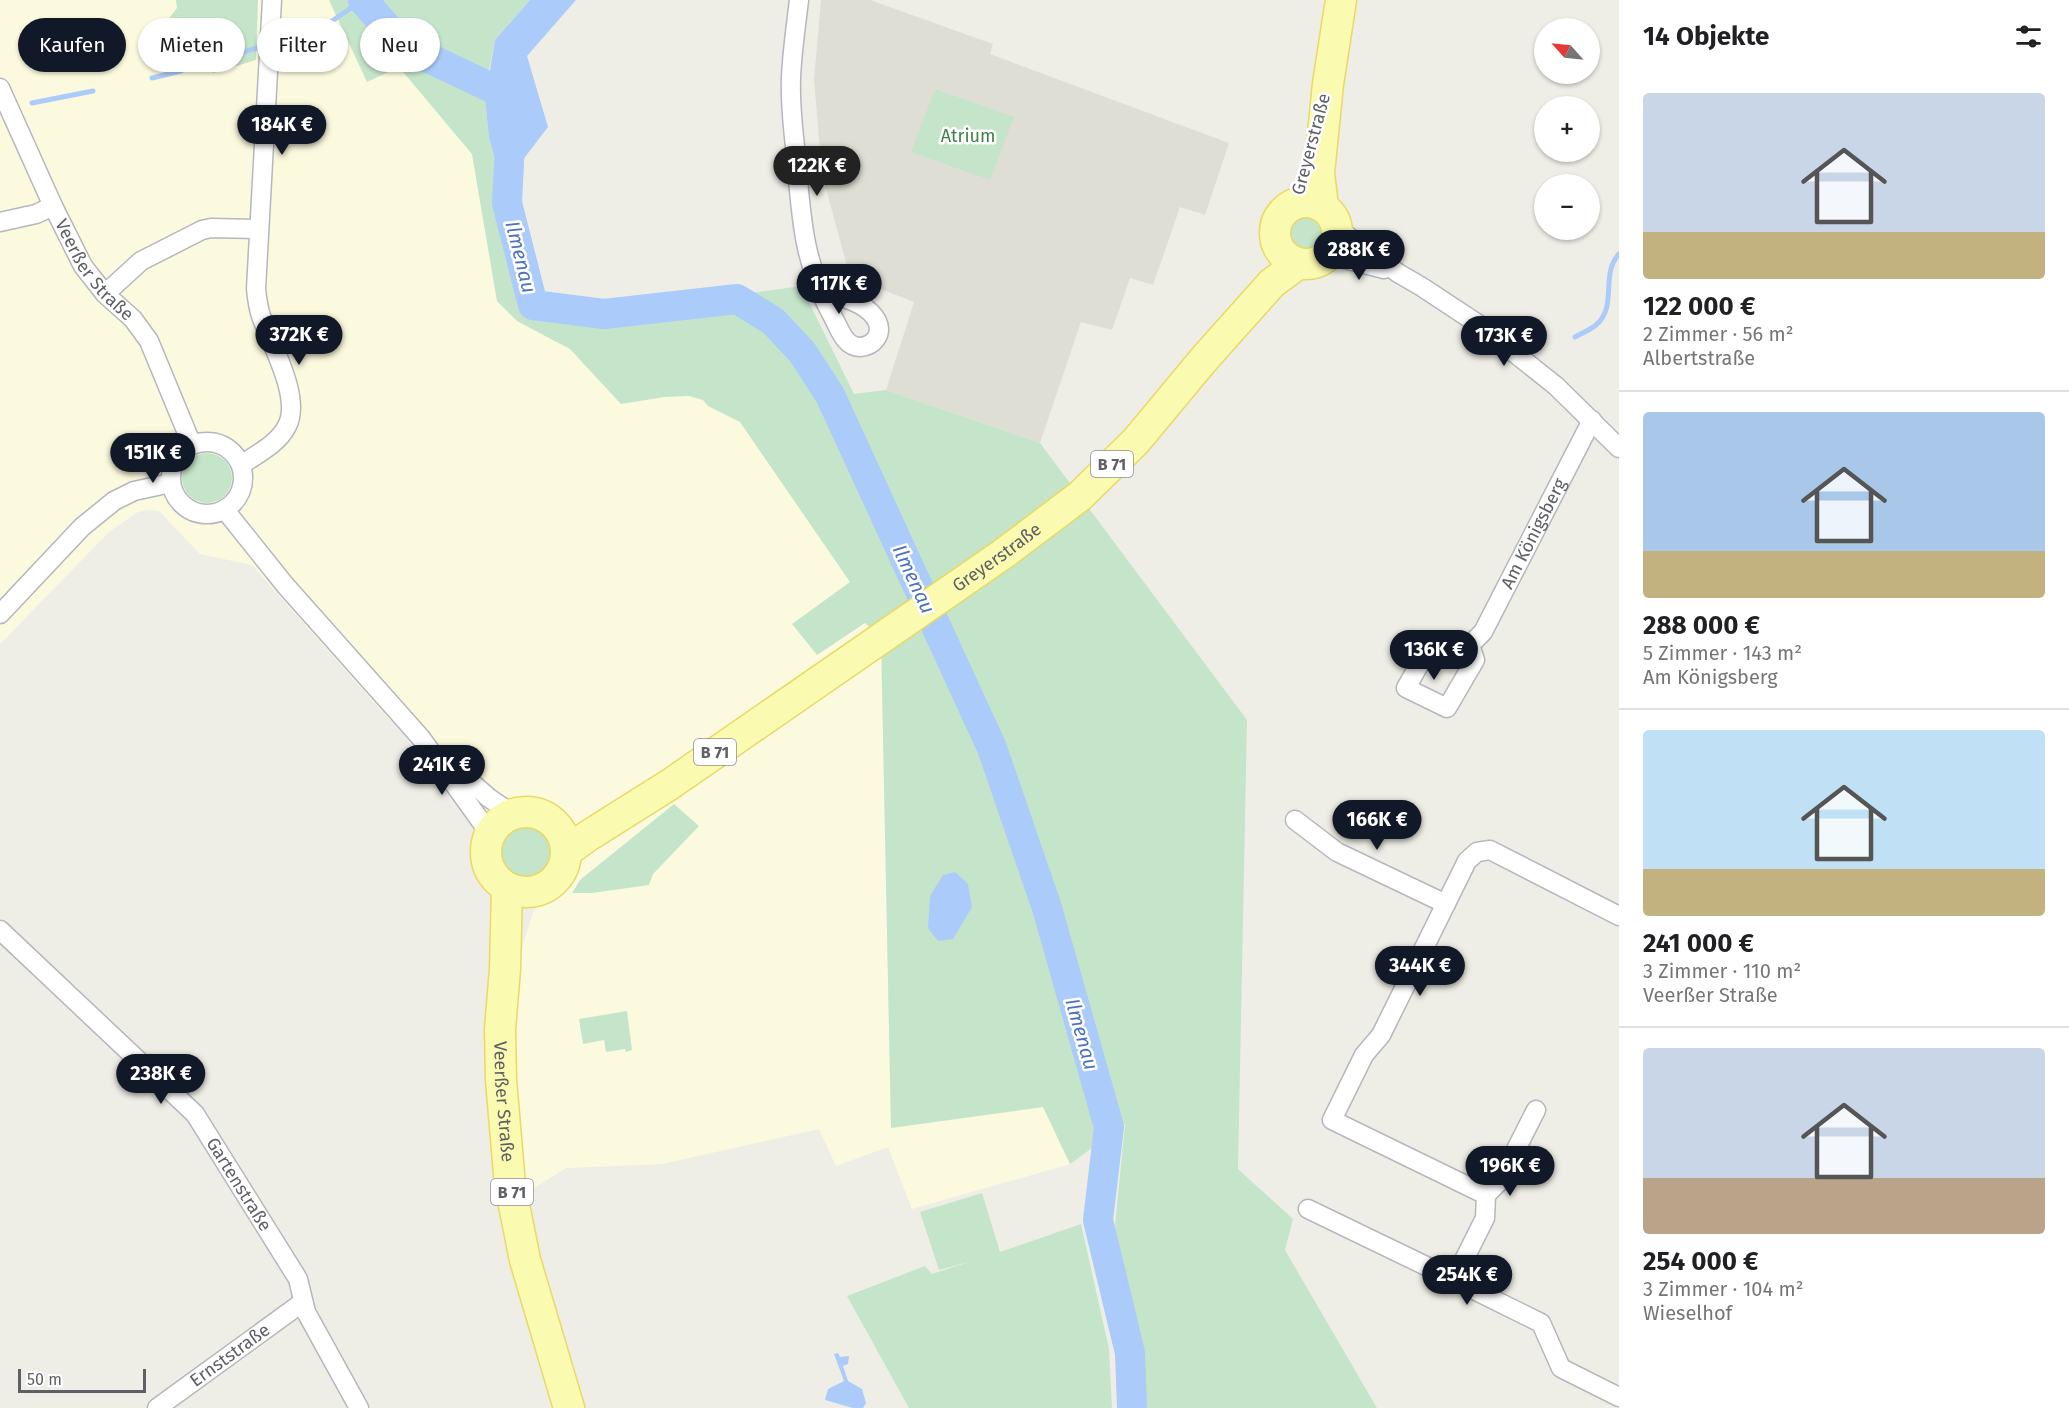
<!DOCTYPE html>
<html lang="de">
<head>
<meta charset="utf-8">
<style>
	body { margin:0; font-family:"Fira Sans",sans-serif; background:#f2f2f2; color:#202124; height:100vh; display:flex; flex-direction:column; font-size:22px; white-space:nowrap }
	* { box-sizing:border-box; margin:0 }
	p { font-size:20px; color:#757577 }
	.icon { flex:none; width:33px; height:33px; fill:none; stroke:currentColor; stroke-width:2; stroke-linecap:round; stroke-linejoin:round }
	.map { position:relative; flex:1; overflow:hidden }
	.sheet { display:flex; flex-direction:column; background:#fff; width:450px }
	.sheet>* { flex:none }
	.top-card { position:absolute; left:18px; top:18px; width:570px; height:54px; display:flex; gap:12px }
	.needle { width:39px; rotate:297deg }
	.buttons { position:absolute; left:1534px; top:18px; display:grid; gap:12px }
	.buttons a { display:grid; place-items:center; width:66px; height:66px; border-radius:50%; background:#fff; box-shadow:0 2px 4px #0004; font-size:30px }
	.scale { position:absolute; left:18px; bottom:15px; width:128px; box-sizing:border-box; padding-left:6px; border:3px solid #5e6065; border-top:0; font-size:16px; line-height:21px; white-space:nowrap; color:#5e6065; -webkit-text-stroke:4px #fff; paint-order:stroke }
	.price { position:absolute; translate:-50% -51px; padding:0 14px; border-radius:21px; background:#111827; color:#fff; font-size:20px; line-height:39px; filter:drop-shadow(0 2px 3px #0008) }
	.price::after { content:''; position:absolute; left:50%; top:36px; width:18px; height:14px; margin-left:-9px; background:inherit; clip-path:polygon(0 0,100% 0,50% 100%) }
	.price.selected { background:#222; color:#fff }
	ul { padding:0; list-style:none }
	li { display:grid; align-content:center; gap:12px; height:318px; padding:0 24px }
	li+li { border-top:2px solid #e0e0e0 }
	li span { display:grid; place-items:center; height:186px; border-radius:6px; color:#555 }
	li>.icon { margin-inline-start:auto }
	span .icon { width:108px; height:108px; fill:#fffc; stroke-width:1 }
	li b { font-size:26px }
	h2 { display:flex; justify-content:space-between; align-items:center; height:72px; padding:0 24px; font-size:26px }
	.chip { padding:0 21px; border-radius:27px; background:#fff; box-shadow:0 2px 4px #0004; font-size:21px; line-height:54px }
	.chip.selected { background:#111827; color:#fff }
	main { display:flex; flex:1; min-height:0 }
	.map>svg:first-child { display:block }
	.commercial { fill:#fcfade }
	.education { fill:#dfded4 }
	.green { fill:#c4e5c9 }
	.water { fill:#abcbfa }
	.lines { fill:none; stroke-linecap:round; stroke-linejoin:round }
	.stream { stroke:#abcbfa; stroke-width:5 }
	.river { stroke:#abcbfa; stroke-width:30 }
	.street-casing { stroke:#b6b7bc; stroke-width:21 }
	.primary-casing { stroke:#e9d965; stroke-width:33 }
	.street { stroke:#fff; stroke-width:18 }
	.primary { stroke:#fafab0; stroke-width:30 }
	.labels { text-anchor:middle; stroke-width:5; stroke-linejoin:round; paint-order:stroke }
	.shield { fill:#fff; stroke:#8e9093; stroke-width:1.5 }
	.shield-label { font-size:16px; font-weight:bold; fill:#5e6065 }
	.park-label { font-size:18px; fill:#3a8048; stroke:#fff }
	.street-label { font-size:18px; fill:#5e6065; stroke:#fff }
	.water-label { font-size:20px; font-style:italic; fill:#4e72bc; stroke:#fff }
</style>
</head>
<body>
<main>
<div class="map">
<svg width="1619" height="1408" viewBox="0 0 1619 1408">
	<rect width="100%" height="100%" fill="#efeee6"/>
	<path class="commercial" d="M0 0H329L367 81 399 67 472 154 497 301 517 321 570 349 621 404 664 397 689 395 703 400 708 406 740 422 850 582 881 638 891 1128 1043 1107 1070 1164 912 1209 888 1147 836 1166 819 1129 662 1164 566 1168 520 1197 510 1020 518 960 533 913 545 895 556 887 565 877 570 865 569 839 562 825 551 815 538 808 523 806 507 811 491 824 387 717 252 565 200 554 159 511 149 510 138 512 110 531 0 644Z"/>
	<path class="education" d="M821 0H870L993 44 990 54 1229 143 1205 215 1180 207 1153 285 1130 278 1112 330 1081 322 1040 443 886 390 914 302 850 277 822 174 814 79Z"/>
	<g class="green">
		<path d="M176 0H258L256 60 213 73 197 38 177 35 170 17 177 8Z"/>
		<path d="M329 0H530L495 40 486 85 485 99 489 138 533 305 604 314 801 286 854 394 886 390 1040 443 1247 720 1238 1169 1293 1219 1285 1250 1377 1408H1145L1143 1357 1115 1226 1125 1124 1070 1164 1043 1107 891 1128 881 638 865 623 817 655 792 624 850 582 740 422 708 406 703 400 689 396 664 397 621 404 570 349 517 321 497 301 472 154 399 67 367 82Z"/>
		<path d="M935 89 1014 117 990 180 911 152Z"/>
		<circle cx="1306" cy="232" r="17"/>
		<circle cx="207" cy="478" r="25"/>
		<path d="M674 804 699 826 653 874 649 885 592 893H572L580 880Z"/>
		<circle cx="526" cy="853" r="25"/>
		<path d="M627 1011 632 1050 626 1052 625 1049 606 1052 604 1040 583 1044 579 1019Z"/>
		<path d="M982 1193 1000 1252 1081 1224 1109 1349 1112 1408H909L847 1296 925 1266 932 1274 972 1261 939 1270 920 1212Z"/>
	</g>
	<g class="water">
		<path d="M530 0H576L527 56 548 127 525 157 507 203 489 138 485 99 495 40Z"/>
		<path d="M955 872 968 884 972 907 953 939 938 941 928 928 930 896 943 875Z"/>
		<path d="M838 1353 840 1357 849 1356 848 1364 843 1366 848 1381 862 1389 866 1403 863 1408H853L825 1400 828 1389 844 1381 834 1354Z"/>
	</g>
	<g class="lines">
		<g class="stream">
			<path d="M209 63 323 27 363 0"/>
			<path d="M152 78 181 71"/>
			<path d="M32 103 93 91"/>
			<path d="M1575 337C1582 333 1590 330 1596 325 1618 307 1600 274 1619 254"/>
		</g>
		<g class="river">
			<path d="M363 0 403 46 511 97"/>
			<path d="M509 163 507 203 533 305 604 314 737 299 773 321 802 352 830 395 992 748 1047 908 1109 1127 1098 1220 1130 1353 1132 1408"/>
		</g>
		<defs>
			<g id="street">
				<path d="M799 0C796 26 792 52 791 78 790 103 793 130 796 155 801 217 803 263 834 319 840 330 845 347 860 347 874 346 883 334 877 321 867 301 837 297 819 288"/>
				<path id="s1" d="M0 88 53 206 83 266 105 294 133 319 149 341 192 445"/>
				<path d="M0 222 36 214 53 206"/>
				<path d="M1338 229 1398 273 1422 287 1478 324 1556 386 1619 448"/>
				<path d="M1329 255 1384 269"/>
				<path d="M105 294 141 261 202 230 211 228 258 229"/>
				<circle cx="207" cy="478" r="36"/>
				<path d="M241 465C257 454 278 444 287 426 302 398 271 344 261 316 258 307 257 298 256 289L272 0"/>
				<path d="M225 510 285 585 421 738 490 834"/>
				<path d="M0 614 82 527 114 501 134 491 171 483"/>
				<path id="s2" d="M1470 645 1475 660 1447 708 1406 688 1427 651 1470 645 1483 632 1592 420"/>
				<path d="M447 761 489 798 513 814"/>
				<path d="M1295 820 1337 852 1446 904"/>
				<path id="s3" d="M0 930 195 1114 298 1279 306 1312 359 1408"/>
				<path d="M1486 1195 1332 1120 1364 1055 1381 1035 1467 861 1477 852 1490 850 1619 916"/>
				<path d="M1308 1209 1453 1279 1462 1280 1470 1288 1541 1323 1561 1368 1619 1397"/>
				<path d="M1462 1280 1461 1266 1485 1218 1486 1195 1500 1181 1536 1110"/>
				<path id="s4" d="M157 1408 303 1302"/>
			</g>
			<g id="primary">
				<circle cx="1306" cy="233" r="31"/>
				<path d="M1323 207 1319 173 1328 84 1341 0"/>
				<circle cx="526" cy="852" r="40"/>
				<path id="s5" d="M566 852 588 836 669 785 1003 554 1080 496 1136 441 1205 358 1272 283 1298 264"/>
				<path id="s6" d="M507 888 505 969 500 1029 501 1080 510 1185 525 1260 569 1408"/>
			</g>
		</defs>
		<use href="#street" class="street-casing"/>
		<use href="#primary" class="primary-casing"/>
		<use href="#street" class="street"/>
		<use href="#primary" class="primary"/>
	</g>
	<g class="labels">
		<g class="shield">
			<rect x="1091" y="451" width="42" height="26" rx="4.5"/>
			<rect x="694" y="739" width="42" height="26" rx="4.5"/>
			<rect x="491" y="1179" width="42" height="26" rx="4.5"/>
		</g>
		<g class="shield-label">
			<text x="1112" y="470">B 71</text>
			<text x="715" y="758">B 71</text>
			<text x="512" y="1198">B 71</text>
		</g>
		<g class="park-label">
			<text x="968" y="142">Atrium</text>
		</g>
		<g class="street-label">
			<text transform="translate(1311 144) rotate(-75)" y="6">Greyerstraße</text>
			<text dy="6" stroke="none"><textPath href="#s1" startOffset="206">Veerßer Straße</textPath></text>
			<text dy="6" stroke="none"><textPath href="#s2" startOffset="332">Am Königsberg</textPath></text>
			<text dy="6" stroke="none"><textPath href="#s5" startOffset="522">Greyerstraße</textPath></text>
			<text dy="6" stroke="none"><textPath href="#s6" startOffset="214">Veerßer Straße</textPath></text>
			<text dy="6" stroke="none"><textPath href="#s3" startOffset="351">Gartenstraße</textPath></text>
			<text dy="6" stroke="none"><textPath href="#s4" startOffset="90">Ernststraße</textPath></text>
		</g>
		<g class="water-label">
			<text transform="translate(521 257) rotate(76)" y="7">Ilmenau</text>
			<text transform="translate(914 579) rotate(65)" y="7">Ilmenau</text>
			<text transform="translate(1082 1034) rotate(74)" y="7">Ilmenau</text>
		</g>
	</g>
</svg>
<div class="buttons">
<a><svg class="needle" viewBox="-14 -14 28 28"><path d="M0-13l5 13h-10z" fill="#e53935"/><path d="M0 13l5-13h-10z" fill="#757577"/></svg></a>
<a>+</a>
<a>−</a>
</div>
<div class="scale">50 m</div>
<b class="price" style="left:282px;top:156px">184K €</b>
<b class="price selected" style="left:817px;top:197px">122K €</b>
<b class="price" style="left:1359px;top:281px">288K €</b>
<b class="price" style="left:839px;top:315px">117K €</b>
<b class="price" style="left:299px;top:366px">372K €</b>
<b class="price" style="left:1504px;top:367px">173K €</b>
<b class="price" style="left:153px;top:484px">151K €</b>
<b class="price" style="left:1434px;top:681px">136K €</b>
<b class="price" style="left:442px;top:796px">241K €</b>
<b class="price" style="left:1377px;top:851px">166K €</b>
<b class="price" style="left:1420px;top:997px">344K €</b>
<b class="price" style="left:161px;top:1105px">238K €</b>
<b class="price" style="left:1510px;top:1197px">196K €</b>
<b class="price" style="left:1467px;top:1306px">254K €</b>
<div class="top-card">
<a class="chip selected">Kaufen</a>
<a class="chip">Mieten</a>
<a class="chip">Filter</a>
<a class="chip">Neu</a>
</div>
</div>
<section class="sheet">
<h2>14 Objekte<svg class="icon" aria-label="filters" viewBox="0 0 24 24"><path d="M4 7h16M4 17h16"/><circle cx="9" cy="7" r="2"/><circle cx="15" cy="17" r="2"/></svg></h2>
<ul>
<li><span style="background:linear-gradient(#c9d6e8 75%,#c2b280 0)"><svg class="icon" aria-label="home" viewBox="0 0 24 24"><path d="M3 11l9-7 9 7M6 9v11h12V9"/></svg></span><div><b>122 000 €</b><p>2 Zimmer · 56 m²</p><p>Albertstraße</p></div></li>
<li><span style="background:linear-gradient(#a9c7e8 75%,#c2b280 0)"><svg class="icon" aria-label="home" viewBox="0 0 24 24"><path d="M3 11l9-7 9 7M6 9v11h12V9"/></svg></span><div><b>288 000 €</b><p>5 Zimmer · 143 m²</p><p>Am Königsberg</p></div></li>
<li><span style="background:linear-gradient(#bfe0f5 75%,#c2b280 0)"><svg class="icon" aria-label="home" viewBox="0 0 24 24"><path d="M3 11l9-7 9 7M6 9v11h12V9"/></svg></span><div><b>241 000 €</b><p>3 Zimmer · 110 m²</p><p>Veerßer Straße</p></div></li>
<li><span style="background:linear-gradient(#c9d6e8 70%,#b9a48a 0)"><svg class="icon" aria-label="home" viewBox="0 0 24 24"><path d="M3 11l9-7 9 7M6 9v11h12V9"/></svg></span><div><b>254 000 €</b><p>3 Zimmer · 104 m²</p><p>Wieselhof</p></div></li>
</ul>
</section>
</main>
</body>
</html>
